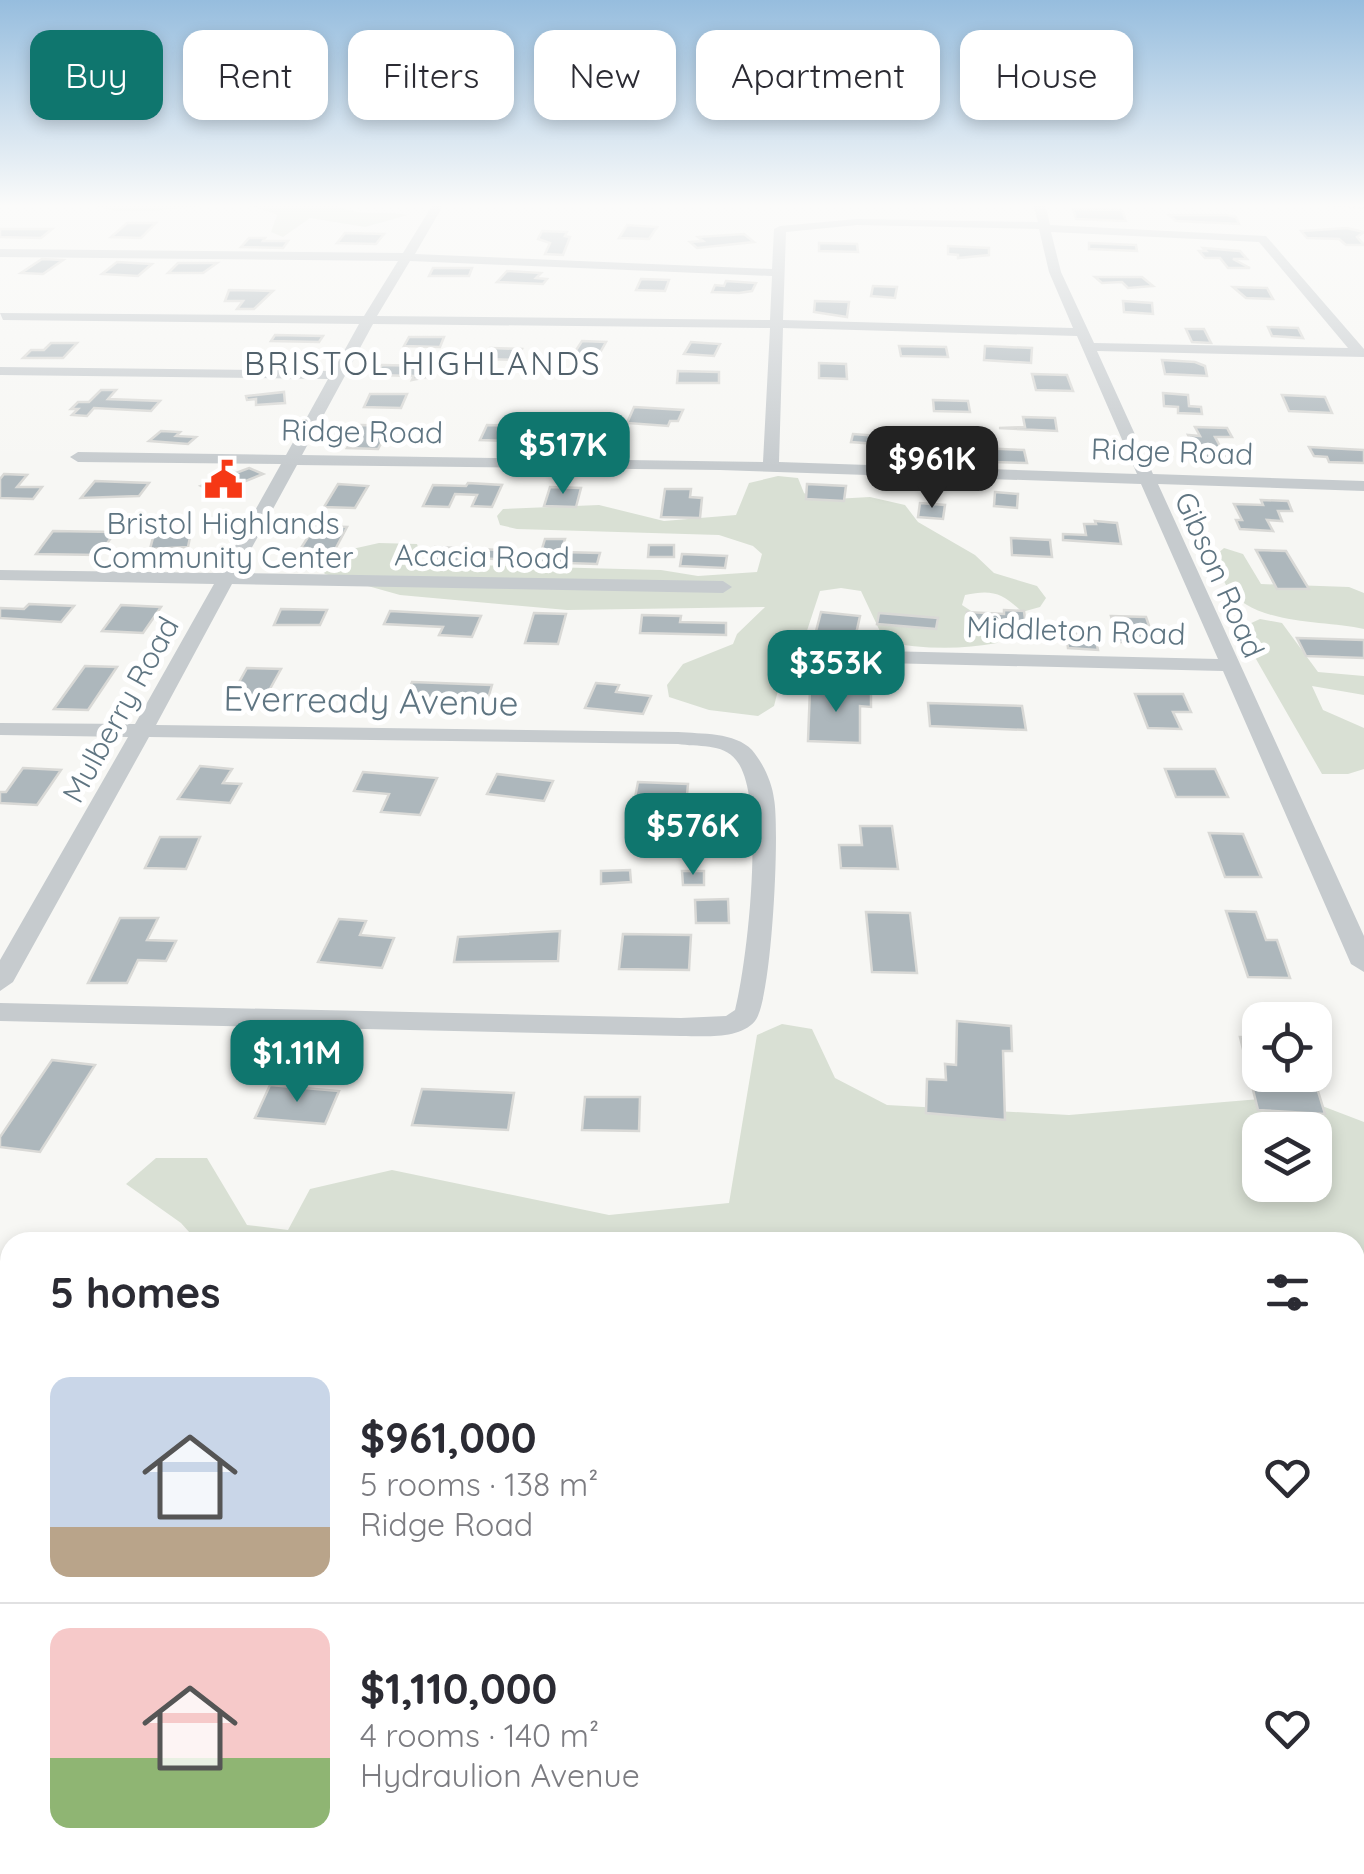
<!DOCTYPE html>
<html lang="en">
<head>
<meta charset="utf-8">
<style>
	body { margin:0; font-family:Quicksand,sans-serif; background:#f2f2f3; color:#2b2b33; height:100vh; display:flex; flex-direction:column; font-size:38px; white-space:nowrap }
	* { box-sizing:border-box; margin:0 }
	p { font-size:32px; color:#7c7c81 }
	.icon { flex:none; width:55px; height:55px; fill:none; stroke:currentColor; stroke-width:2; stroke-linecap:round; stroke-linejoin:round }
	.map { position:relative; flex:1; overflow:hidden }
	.drawer { position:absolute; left:0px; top:1232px; width:1365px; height:642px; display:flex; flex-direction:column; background:#fff; border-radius:30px 30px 0 0; box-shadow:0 5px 15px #0003 }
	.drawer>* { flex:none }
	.banner { position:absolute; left:30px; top:30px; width:1305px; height:90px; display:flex; gap:20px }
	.fabs { position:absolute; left:1242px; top:1002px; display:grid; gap:20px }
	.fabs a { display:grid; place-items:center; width:90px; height:90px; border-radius:20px; background:#fff; box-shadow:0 5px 15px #0003; font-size:50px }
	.price { position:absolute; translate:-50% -85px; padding:0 22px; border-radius:20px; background:#0f766e; color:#fff; font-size:32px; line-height:65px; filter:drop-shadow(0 2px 5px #0008) }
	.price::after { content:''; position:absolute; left:50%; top:60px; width:30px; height:22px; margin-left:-15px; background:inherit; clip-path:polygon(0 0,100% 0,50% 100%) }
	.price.selected { background:#222; color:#fff }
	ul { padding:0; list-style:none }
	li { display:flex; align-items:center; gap:30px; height:250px; padding:0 50px }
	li+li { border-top:2px solid #e1e1e2 }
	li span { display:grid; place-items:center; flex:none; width:280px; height:200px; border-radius:20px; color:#555 }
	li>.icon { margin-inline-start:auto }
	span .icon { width:120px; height:120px; fill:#fffc; stroke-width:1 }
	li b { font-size:42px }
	h2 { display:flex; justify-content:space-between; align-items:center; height:120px; padding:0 50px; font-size:42px }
	.pill { padding:0 35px; border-radius:20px; background:#fff; box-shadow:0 5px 15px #0003; font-size:35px; line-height:90px }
	.pill.selected { background:#0f766e; color:#fff }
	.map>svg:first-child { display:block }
	.green { fill:#d9e0d4; fill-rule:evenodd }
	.building { fill:#adb7bc; stroke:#d9d9d6; stroke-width:2.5 }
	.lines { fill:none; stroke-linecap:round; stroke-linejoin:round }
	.path { stroke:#bfc2c4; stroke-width:2.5; stroke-dasharray:2.5 2.5; stroke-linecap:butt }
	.street { fill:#c6cbce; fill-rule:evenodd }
	.labels { text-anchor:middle; stroke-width:10; stroke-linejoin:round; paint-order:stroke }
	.far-street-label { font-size:30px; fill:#5f7582; stroke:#fff }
	.far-poi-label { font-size:30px; fill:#5f7582; stroke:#fff }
	.far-neighbourhood-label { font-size:32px; letter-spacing:2.5px; fill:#52626c; stroke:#fff }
	.street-label { font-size:35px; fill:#5f7582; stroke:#fff }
</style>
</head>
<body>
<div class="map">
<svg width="1364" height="1874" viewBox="0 0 1364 1874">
	<rect width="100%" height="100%" fill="#f7f7f4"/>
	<g class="green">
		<path d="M90 204H336C356 218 385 210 408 215L365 227 310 218 283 237 271 232 277 215C227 189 139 226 90 204Z"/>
		<path d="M778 476 798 478 804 493 816 500 870 497 905 505 918 522 975 555 994 573 1037 586 1046 598 1040 607 1022 612C1003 593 992 589 965 595L962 605 1003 632 997 643C961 650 920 649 885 642L861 591 841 588 820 591 801 649 783 671 774 706 758 716 709 710 669 697 667 685 683 664 733 644 737 634 765 607 567 610 400 595 325 574 318 566 321 556 379 543 417 544 420 553 401 561 437 564 661 570 698 576 757 572 762 554 753 546 719 535 517 529 500 525 497 516 503 509 599 505 664 521 736 515 749 483Z"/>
		<path d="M1224 548 1243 554 1261 584 1349 587 1364 593V629C1323 620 1251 626 1226 585 1221 576 1219 564 1216 555Z"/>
		<path d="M1260 619 1282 623 1318 672 1364 676V695L1312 686 1323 710 1364 728V769L1348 774H1322L1256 659 1247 625Z"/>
		<path d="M782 1024 812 1029 835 1078 887 1105 1069 1115 1296 1096 1364 1122V1874H728V1865H1355V1242H198L181 1223 126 1184 156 1158H207L247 1225 288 1230 310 1189 392 1170 609 1215 729 1203 757 1035ZM1260 1130H1315V1185H1260Z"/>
	</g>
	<g class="building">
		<path d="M1073 209 1122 210 1126 221 1076 219Z"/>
		<path d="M1169 215H1227L1236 217 1239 224 1176 221Z"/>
		<path d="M127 223H156L141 238 111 237Z"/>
		<path d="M627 225 657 227 649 239 619 238Z"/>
		<path d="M1347 228 1364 232 1357 237 1364 245H1346L1339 239 1307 238 1301 231Z"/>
		<path d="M0 229H52L41 238 0 237Z"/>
		<path d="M542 231 567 232 565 236 570 237 563 255 545 254 550 243 538 239Z"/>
		<path d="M345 233 384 234 376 244 337 243Z"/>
		<path d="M744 234 754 242 697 248 690 242 703 241 698 237Z"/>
		<path d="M249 238H265L263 241H288L283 248 241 247Z"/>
		<path d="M819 243 857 244 858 252 819 251Z"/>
		<path d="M1089 243 1136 245 1137 251 1089 249Z"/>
		<path d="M948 246 989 248V255L958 258V255L948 254Z"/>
		<path d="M1203 248 1240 251 1247 259H1233L1250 268H1228L1220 258H1205L1199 251H1206Z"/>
		<path d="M42 259 63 260 43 274 21 273Z"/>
		<path d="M117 262 152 264 138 276 102 274Z"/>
		<path d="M178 263H217L203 273H168Z"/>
		<path d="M433 268H472L469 276H429Z"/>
		<path d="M507 271 541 273 536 278 547 279 543 284 497 282Z"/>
		<path d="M1095 277H1142L1153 286 1128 288 1122 282 1102 283Z"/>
		<path d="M641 279 669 280 665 291 636 290Z"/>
		<path d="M726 281 756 283 752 291 739 293 712 292 715 285 724 286Z"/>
		<path d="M873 286 897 287 895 298 871 296Z"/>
		<path d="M1233 287 1267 288 1273 299 1246 298Z"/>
		<path d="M229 290 273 291 254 309H237L243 301H225Z"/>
		<path d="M815 301 849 302 847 317 814 312Z"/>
		<path d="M1123 301 1152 303 1153 314 1124 312Z"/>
		<path d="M1268 327 1298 328 1303 338 1272 336Z"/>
		<path d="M1186 329H1204L1211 343 1192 342Z"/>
		<path d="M275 335 323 336 319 342 271 341Z"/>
		<path d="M409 337H444L440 347 404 346Z"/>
		<path d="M582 341 606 342 598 356 554 357 558 351H565L563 355 575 352Z"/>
		<path d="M691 342 720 344 714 356 684 354Z"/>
		<path d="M51 343H77L63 358H23L31 350H44Z"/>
		<path d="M899 346 946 347 948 357 901 356Z"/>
		<path d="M985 346 1032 348 1031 363 984 360Z"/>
		<path d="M490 348 522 349 517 360 485 359Z"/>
		<path d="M1162 360 1195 362 1205 366 1207 376 1165 374Z"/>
		<path d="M819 363 846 364 847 379 819 378Z"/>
		<path d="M382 365 425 366 420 376 427 377 412 380 414 376 375 375Z"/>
		<path d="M678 371 719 372V383H677Z"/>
		<path d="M1032 374 1067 375 1073 391 1036 390Z"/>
		<path d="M101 390H116L108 399 160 401 151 411 94 408 87 416 72 415 78 409H71L78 402H89Z"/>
		<path d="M284 392 285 403 256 405V399L247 400 246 396Z"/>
		<path d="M1163 393 1188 395 1189 406 1201 407 1202 414 1178 413V407L1164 406Z"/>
		<path d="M370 394H407L401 408 364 407Z"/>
		<path d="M1282 395 1325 397 1332 413 1289 411Z"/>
		<path d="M933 400 968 401 970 412 934 411Z"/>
		<path d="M634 407 683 410 678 421H670L668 426 627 423Z"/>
		<path d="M1023 417 1055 418 1057 431 999 428 1025 427Z"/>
		<path d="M361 425 391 426 378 449 347 448Z"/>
		<path d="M487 425 546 427 541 442 480 440Z"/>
		<path d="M1195 427 1227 428 1232 437H1215L1227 459H1200L1188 435 1200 436Z"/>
		<path d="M161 431 180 432 176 436 196 437 188 444 149 441Z"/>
		<path d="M853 434 904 438 902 446 851 442Z"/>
		<path d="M958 447 1024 450 1027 463 960 461Z"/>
		<path d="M1309 447 1364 450V463L1329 462 1327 457 1314 456Z"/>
		<path d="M249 468 263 474 216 493 201 486Z"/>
		<path d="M4 474 27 475 17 487H42L33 499 0 498V479Z"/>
		<path d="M95 481 149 483 139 496 81 498Z"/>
		<path d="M468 483 502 485 492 507 472 506 477 495 455 494 449 507 423 506 433 485 466 486Z"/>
		<path d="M338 484 368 486 355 508 324 507Z"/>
		<path d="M807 484 846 486 844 501 806 499Z"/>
		<path d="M550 487 581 488 576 507 544 506Z"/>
		<path d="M665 489H691L690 497 702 498 700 518 661 517Z"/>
		<path d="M995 492 1018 494 1017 508 994 506Z"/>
		<path d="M1261 500 1288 501 1292 511H1278L1282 521 1267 520 1273 531 1240 529 1236 520H1242L1234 504 1263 505Z"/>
		<path d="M920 503 945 505 943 519 918 517Z"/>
		<path d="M1095 521 1117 523 1121 544 1063 540V534L1086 535 1084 524H1096Z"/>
		<path d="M315 526 347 527 330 559 302 558 307 548H301Z"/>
		<path d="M53 531 115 532 99 555 36 554Z"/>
		<path d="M191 532 188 547 150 549 154 534Z"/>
		<path d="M1011 538 1050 540 1052 557 1012 555Z"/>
		<path d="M545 539H565L561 552 600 553 597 564 538 562Z"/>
		<path d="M649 545H674V557H648Z"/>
		<path d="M435 547 499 550 495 559 473 558 470 564 428 563Z"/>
		<path d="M1256 550 1286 551 1309 589H1277Z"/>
		<path d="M682 554 727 556 725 568 680 566Z"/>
		<path d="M29 604 74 606 61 622 0 618V608L24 609Z"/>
		<path d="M121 605 161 607 143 633 102 631Z"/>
		<path d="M281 609 327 610 320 625H274Z"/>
		<path d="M1004 610 1024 611 1026 627 1001 626V633L969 631 967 612 1004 614Z"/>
		<path d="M390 611 481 616 472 637 439 635 443 627 384 624Z"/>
		<path d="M821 612 860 616 854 643 814 639Z"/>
		<path d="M534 613 566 614 558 644 525 643Z"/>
		<path d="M879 613 938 618 936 629 877 624Z"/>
		<path d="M642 615 681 616 680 622 726 623V635L640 633Z"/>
		<path d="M1111 616 1146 617 1155 643 1119 642Z"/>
		<path d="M1066 633 1095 635 1098 650 1068 648Z"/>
		<path d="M1297 638 1364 640V658L1306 656Z"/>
		<path d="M85 666 117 667 88 710 54 709Z"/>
		<path d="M247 668 281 669 266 696 232 695Z"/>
		<path d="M412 682 492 685 487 702 405 699Z"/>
		<path d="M596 683 619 685 616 692 651 696 643 714 585 708Z"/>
		<path d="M810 689 871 692V707L860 706V743L808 741Z"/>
		<path d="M1135 694H1183L1191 712H1173L1181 729 1148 728Z"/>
		<path d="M928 703 1022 706 1026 730 930 726Z"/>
		<path d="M200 766 232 769 223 783 241 784 230 803 178 799Z"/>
		<path d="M23 768 61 770 37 805 0 803V792H6Z"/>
		<path d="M1165 769H1215L1228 797H1176Z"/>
		<path d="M363 772 437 778 420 815 381 812 389 794 354 791Z"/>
		<path d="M497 774 553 781 544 801 487 794Z"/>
		<path d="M638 782 688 784 682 849 642 847 647 803H634Z"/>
		<path d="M860 826H892L898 869 841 868 839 845H862Z"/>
		<path d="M1209 833 1243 834 1261 877H1225Z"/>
		<path d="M160 837H200L186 869 145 868Z"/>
		<path d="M630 870 631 882 601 884V871Z"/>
		<path d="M682 871H704V885H683Z"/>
		<path d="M728 899 729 923H696L695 900Z"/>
		<path d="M1226 911 1256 912 1266 940H1277L1290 978 1248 977Z"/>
		<path d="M866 912 910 913 917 973 872 972Z"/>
		<path d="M120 918H158L147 940 176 941 166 961 138 960 127 983H88Z"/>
		<path d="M339 919 366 921 360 935 394 938 382 968 318 962Z"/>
		<path d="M560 931 558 961 454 962 458 937Z"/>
		<path d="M623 934 691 935 689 970 619 969Z"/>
		<path d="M957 1021 1011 1026 1012 1051H1003L1005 1120 926 1113 927 1079 946 1080 945 1064 956 1065Z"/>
		<path d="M1240 1037 1260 1038V1075H1313L1325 1114 1258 1110Z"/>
		<path d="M52 1060 95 1065 40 1152 0 1147V1137Z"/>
		<path d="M270 1085 339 1091 325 1124 255 1118Z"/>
		<path d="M422 1089 514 1093 508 1130 412 1125Z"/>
		<path d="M585 1097H640L639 1131 582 1130Z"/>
		<path d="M0 1698 10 1699V1786L0 1784Z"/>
	</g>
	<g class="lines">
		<path class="path" d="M1313 204 1364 208"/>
		<g class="street">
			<path d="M433 204H444L415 254 772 269 774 229 780 226 857 219 1038 222 1033 204H1045L1050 225 1266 236 1364 349V357L1097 351 1153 474 1364 481V491L1158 484 1364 936V972L1351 964 1223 671 800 661 790 655 800 649 1218 659 1141 484 720 470 297 465 238 573 723 581 732 587 723 593 232 584 156 725 678 732C701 734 735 732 752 750 763 763 772 782 774 799 780 829 772 1001 755 1021 739 1040 703 1036 681 1036L0 1021V1003L681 1018 726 1016 735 1010C747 964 767 796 736 760 723 743 697 747 678 744L149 737 13 982 0 991V960L128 737 0 735V723L135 724 214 584 0 580V570L220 573 281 464 78 462 70 457 78 452 286 455 328 379 0 375V367L333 371 359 324 3 320 0 313 364 316 398 261 0 257V249L403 253ZM857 225 1039 229 1049 272 1073 328 783 320 786 232ZM1051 232 1259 242 1348 348 1094 343 1061 272ZM410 261 772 276 770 320 377 316ZM373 324 770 328 763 462 302 455ZM783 328 1077 336 1137 474 779 462Z"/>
			<path d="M0 1547 10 1548V1582L0 1581Z"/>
			<path d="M430 1865H472L471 1874H429Z"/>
		</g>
	</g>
	<linearGradient id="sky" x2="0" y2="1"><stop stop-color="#96bdde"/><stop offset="0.44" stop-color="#fbfbfa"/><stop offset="1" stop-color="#fbfbfa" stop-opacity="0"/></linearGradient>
	<rect width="1364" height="467" fill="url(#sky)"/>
	<defs>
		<symbol id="civic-bare" viewBox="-9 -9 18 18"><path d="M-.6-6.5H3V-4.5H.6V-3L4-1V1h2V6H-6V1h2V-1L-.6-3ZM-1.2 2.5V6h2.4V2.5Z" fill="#f63815" stroke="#fff" stroke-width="2.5" paint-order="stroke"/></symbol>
	</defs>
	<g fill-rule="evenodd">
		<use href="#civic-bare" x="196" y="452" width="55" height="55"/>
	</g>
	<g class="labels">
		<g class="far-street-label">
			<text transform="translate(362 432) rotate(1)" y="10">Ridge Road</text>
			<text transform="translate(1172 452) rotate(2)" y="10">Ridge Road</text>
			<text transform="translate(482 557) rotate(1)" y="10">Acacia Road</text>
			<text transform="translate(1219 575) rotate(66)" y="10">Gibson Road</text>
			<text transform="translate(1076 631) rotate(2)" y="10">Middleton Road</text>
			<text transform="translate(121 710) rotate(-61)" y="10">Mulberry Road</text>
		</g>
		<g class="far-poi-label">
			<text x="223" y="534">Bristol Highlands<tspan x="223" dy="34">Community Center</tspan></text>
		</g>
		<g class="far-neighbourhood-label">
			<text x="423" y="375">BRISTOL HIGHLANDS</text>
		</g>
		<g class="street-label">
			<text transform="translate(371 701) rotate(1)" y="12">Everready Avenue</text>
		</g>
	</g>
</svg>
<div class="fabs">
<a><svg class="icon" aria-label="locate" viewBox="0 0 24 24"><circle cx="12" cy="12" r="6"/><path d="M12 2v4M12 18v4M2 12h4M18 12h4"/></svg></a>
<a><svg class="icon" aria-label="layers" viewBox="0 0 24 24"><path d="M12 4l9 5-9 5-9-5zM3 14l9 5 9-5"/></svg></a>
</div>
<b class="price" style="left:563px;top:497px">$517K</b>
<b class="price selected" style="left:932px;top:511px">$961K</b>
<b class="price" style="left:836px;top:715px">$353K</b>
<b class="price" style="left:693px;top:878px">$576K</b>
<b class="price" style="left:297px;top:1105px">$1.11M</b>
<div class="banner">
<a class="pill selected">Buy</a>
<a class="pill">Rent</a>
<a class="pill">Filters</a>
<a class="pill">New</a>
<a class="pill">Apartment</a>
<a class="pill">House</a>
</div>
<section class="drawer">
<h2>5 homes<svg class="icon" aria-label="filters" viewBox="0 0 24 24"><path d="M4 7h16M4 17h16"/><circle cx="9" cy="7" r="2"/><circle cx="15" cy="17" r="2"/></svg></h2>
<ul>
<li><span style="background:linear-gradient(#c9d6e8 75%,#b9a48a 0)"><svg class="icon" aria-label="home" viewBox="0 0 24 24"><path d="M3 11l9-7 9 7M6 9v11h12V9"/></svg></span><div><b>$961,000</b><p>5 rooms · 138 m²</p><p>Ridge Road</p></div><svg class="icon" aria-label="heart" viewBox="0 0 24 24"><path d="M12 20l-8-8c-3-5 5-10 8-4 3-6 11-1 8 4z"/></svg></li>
<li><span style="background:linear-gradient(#f6c9c9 65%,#8fb573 0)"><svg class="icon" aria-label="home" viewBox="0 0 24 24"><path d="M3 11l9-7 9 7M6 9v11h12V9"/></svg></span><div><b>$1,110,000</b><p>4 rooms · 140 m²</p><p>Hydraulion Avenue</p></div><svg class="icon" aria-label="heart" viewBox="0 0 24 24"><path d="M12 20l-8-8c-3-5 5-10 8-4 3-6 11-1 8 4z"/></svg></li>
</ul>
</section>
</div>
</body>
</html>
